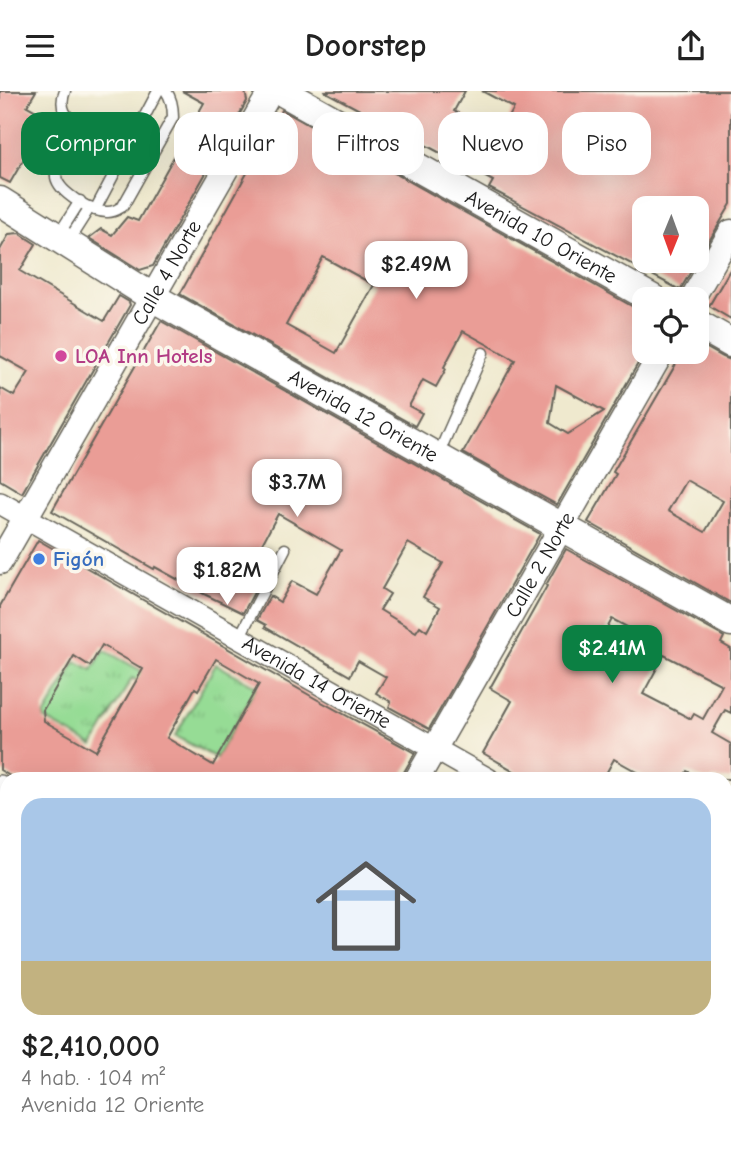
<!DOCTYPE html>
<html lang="es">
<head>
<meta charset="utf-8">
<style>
	body { margin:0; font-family:"Comic Neue",sans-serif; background:#f6f6f6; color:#222; height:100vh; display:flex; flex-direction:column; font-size:26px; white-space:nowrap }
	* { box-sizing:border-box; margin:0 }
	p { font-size:23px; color:#767676 }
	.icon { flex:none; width:38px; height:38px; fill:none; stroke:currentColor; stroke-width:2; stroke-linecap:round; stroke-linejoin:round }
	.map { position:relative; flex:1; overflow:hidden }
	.side { position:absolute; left:0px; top:681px; width:732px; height:387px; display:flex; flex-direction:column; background:#fff; border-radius:21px 21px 0 0; box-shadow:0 7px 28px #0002 }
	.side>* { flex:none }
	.banner { position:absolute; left:21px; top:21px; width:690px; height:63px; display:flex; gap:14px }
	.needle { width:46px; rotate:181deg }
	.controls { position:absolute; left:632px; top:105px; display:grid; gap:14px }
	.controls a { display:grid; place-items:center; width:77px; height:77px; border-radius:14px; background:#fff; box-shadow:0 7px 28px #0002; font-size:35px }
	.price { position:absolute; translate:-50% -60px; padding:0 16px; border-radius:14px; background:#fff; color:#222; font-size:23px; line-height:46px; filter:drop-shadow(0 2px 4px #0008) }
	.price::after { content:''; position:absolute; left:50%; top:42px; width:21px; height:16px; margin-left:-10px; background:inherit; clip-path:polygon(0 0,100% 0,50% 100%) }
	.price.current { background:#0b8043; color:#fff }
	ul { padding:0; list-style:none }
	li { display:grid; align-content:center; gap:14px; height:371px; padding:0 21px }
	li span { display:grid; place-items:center; height:217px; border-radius:21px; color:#555 }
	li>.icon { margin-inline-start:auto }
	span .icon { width:126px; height:126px; fill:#fffc; stroke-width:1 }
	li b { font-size:30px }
	.chip { padding:0 24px; border-radius:21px; background:#fff; box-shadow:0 7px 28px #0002; font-size:24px; line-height:63px }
	.chip.current { background:#0b8043; color:#fff }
	header { display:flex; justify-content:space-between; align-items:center; height:91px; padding:0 21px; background:#fff; font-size:32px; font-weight:600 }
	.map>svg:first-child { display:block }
	.grass { fill:url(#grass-tufts); stroke:#597c58; stroke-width:2 }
	.park { fill:url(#park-dots); stroke:#597c58; stroke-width:2 }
	.building { fill:#ea9d96; fill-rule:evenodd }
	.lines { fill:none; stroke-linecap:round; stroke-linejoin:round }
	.service-casing { stroke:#66645a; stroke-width:13 }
	.minor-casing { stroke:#66645a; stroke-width:24 }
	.tertiary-casing { stroke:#66645a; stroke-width:27 }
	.secondary-casing { stroke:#66645a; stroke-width:31 }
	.service { stroke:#fff; stroke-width:10 }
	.minor { stroke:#fff; stroke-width:21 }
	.tertiary { stroke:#fff; stroke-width:24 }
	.secondary { stroke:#fff; stroke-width:28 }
	.hotel-dot { fill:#d1479c; stroke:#fbf7ec; stroke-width:2.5 }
	.shop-dot { fill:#3f7fe0; stroke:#fbf7ec; stroke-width:2.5 }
	.labels { text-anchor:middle; stroke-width:7; stroke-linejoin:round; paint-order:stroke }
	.street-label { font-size:21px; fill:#1c1c1c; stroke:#fbf7ec }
	.hotel-label { font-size:21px; font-weight:bold; fill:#b23c85; stroke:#fbf7ec; text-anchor:start }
	.shop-label { font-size:21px; font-weight:bold; fill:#366cbe; stroke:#fbf7ec; text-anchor:start }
</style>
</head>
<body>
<header><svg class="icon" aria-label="menu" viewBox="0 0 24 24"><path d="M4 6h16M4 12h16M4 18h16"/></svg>Doorstep<svg class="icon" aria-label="share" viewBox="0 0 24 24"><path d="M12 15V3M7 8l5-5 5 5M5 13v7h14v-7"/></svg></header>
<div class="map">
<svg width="731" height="1067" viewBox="0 0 731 1067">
	<defs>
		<pattern id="grass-tufts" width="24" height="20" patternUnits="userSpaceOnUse" patternTransform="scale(1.75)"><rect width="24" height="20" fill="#96dc95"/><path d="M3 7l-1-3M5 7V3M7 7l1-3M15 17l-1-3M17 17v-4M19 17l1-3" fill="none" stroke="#81bc80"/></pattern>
		<pattern id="park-dots" width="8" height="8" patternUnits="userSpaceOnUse" patternTransform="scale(1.75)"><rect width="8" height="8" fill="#96dc95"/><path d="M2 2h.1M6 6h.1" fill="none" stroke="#81bc80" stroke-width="1.8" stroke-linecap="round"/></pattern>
	</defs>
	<rect width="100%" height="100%" fill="#fbf7ec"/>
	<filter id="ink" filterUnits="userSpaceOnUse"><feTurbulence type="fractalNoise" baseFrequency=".0143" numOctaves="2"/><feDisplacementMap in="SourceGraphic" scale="14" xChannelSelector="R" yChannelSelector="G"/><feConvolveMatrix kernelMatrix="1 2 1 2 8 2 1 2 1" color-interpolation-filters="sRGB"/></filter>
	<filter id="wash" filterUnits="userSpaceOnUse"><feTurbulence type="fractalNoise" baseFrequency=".00686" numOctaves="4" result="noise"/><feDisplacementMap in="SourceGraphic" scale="28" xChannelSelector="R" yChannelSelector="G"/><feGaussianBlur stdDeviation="1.57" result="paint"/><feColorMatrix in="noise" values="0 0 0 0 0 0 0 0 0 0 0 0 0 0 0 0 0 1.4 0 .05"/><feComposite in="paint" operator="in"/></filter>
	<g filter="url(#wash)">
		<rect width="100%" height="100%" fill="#efe9ce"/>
		<g class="grass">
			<path d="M104 559 147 583 149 596 132 587 93 655 43 627 76 570 92 579Z"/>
			<path d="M216 573 257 596 216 667 175 645Z"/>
		</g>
		<path class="park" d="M0 1008 7 1012V1060L95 1061 106 1067H0Z"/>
		<g id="blocks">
			<g class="building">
				<path d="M0 0H36L27 15 56 31 50 43 41 38 10 92 0 87Z"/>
				<path d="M182 0H245L247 10 153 175 140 179 89 147 101 138 112 144 127 126 138 130 204 12Z"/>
				<path d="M324 0H465L454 20 499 44 514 17 482 0H731V113L680 199 489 97 493 90ZM644 117H696V170H644Z"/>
				<path d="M282 19 644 222V262L557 414 463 362 515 269 463 240 444 276 446 278 436 296 423 289 409 315 422 322 415 335 180 203ZM323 166 374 194 336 262 286 234ZM556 294 604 320 568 343 550 332Z"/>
				<path d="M19 142 36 153 20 180 104 230 119 205 129 211 130 214 22 402 0 389V297L14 305 29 281 0 265V159L9 143Z"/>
				<path d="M731 177V228L709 215Z"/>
				<path d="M161 230 540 443 429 638 389 616 391 611 376 602 386 586 358 570 350 585 265 536 266 534 257 529 270 505 280 511 292 490 316 503 341 459 278 423 243 489 257 496 243 522 206 504 155 476 154 478 52 420ZM408 452 443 472 423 506 440 516 427 540 420 535 416 541 380 519 390 503 382 498Z"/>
				<path d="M696 251 723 266 731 269V512L588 431 616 383 613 381 683 261H696ZM686 389 723 410 705 441 668 420Z"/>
				<path d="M38 449 318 609 415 662 400 688H15L0 679V515ZM102 554 143 578 96 660 44 630 43 619 74 565 90 575ZM216 568 259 593 213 674 167 647 195 597 198 599Z"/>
				<path d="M566 458 724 546 721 552 731 558V622L725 619 712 642 731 653V688H703L687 680 683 688H650L614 668 603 688H528L483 662 512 610 490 597 547 495 546 494ZM612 528 646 546 632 571 599 553ZM664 564 722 594 703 628 694 623 691 628 643 603Z"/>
			</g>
		</g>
	</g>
	<g filter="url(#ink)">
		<use href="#blocks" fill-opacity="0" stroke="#66645a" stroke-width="2"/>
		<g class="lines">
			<defs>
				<g id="service">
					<path d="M65 0C58 17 66 26 79 36 73 47 54 75 56 86 59 102 93 122 108 121 115 121 118 118 123 115L173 26C173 16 172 8 166 0"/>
					<path d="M95 119 158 0"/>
					<path d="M57 146 80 110"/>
					<path d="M67 152 90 116"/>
					<path d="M438 364 483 262"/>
					<path d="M239 547 285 458"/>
					<path d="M724 884 731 872"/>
				</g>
				<g id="minor">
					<path id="s1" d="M0 412 488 688"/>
					<path d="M0 695 7 699"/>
					<path d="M724 821 731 825"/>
					<path d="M643 1060 654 1067"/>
				</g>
				<g id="tertiary">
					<path d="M692 208 731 141"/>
					<path id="s2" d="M0 471 271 0"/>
					<path id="s3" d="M417 688 662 261"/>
					<path d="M0 993 7 997"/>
					<path d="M123 1060 135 1067"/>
					<path d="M198 1067 202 1060"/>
				</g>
				<g id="secondary">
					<path id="s4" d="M281 0 653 208"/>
					<path id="s5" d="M0 110 152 206 731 531"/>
					<path d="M696 232 731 252"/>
				</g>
			</defs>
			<use href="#service" class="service-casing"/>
			<use href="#minor" class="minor-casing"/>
			<use href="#tertiary" class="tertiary-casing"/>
			<use href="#secondary" class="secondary-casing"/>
			<use href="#service" class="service"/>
			<use href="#minor" class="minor"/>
			<use href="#tertiary" class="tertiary"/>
			<use href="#secondary" class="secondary"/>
		</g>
	</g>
	<circle class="hotel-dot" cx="61" cy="265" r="7"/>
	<circle class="shop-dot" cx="39" cy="468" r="7"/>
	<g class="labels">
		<g class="street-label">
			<text dy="7" stroke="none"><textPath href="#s4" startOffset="298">Avenida 10 Oriente</textPath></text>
			<text dy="7" stroke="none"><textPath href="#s2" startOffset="334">Calle 4 Norte</textPath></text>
			<text dy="7" stroke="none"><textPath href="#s5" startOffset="422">Avenida 12 Oriente</textPath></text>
			<text dy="7" stroke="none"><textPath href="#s3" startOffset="247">Calle 2 Norte</textPath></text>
			<text dy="7" stroke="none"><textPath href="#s1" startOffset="364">Avenida 14 Oriente</textPath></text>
		</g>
		<g class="hotel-label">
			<text x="75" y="272">LOA Inn Hotels</text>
		</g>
		<g class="shop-label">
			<text x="53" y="475">Figón</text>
		</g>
	</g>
</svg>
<div class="controls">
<a><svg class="needle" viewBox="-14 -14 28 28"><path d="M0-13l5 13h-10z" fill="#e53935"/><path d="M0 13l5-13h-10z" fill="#767676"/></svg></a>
<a><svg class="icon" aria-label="locate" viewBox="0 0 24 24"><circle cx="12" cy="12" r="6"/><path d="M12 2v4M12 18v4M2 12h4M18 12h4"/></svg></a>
</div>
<b class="price" style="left:416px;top:210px">$2.49M</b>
<b class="price" style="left:297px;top:428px">$3.7M</b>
<b class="price" style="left:227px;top:516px">$1.82M</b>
<b class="price current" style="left:612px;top:594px">$2.41M</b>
<div class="banner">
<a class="chip current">Comprar</a>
<a class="chip">Alquilar</a>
<a class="chip">Filtros</a>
<a class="chip">Nuevo</a>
<a class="chip">Piso</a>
</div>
<section class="side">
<ul>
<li><span style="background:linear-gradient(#a9c7e8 75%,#c2b280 0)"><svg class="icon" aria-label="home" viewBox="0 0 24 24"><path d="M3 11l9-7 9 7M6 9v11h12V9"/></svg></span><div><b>$2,410,000</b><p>4 hab. · 104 m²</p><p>Avenida 12 Oriente</p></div></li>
</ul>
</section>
</div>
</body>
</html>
